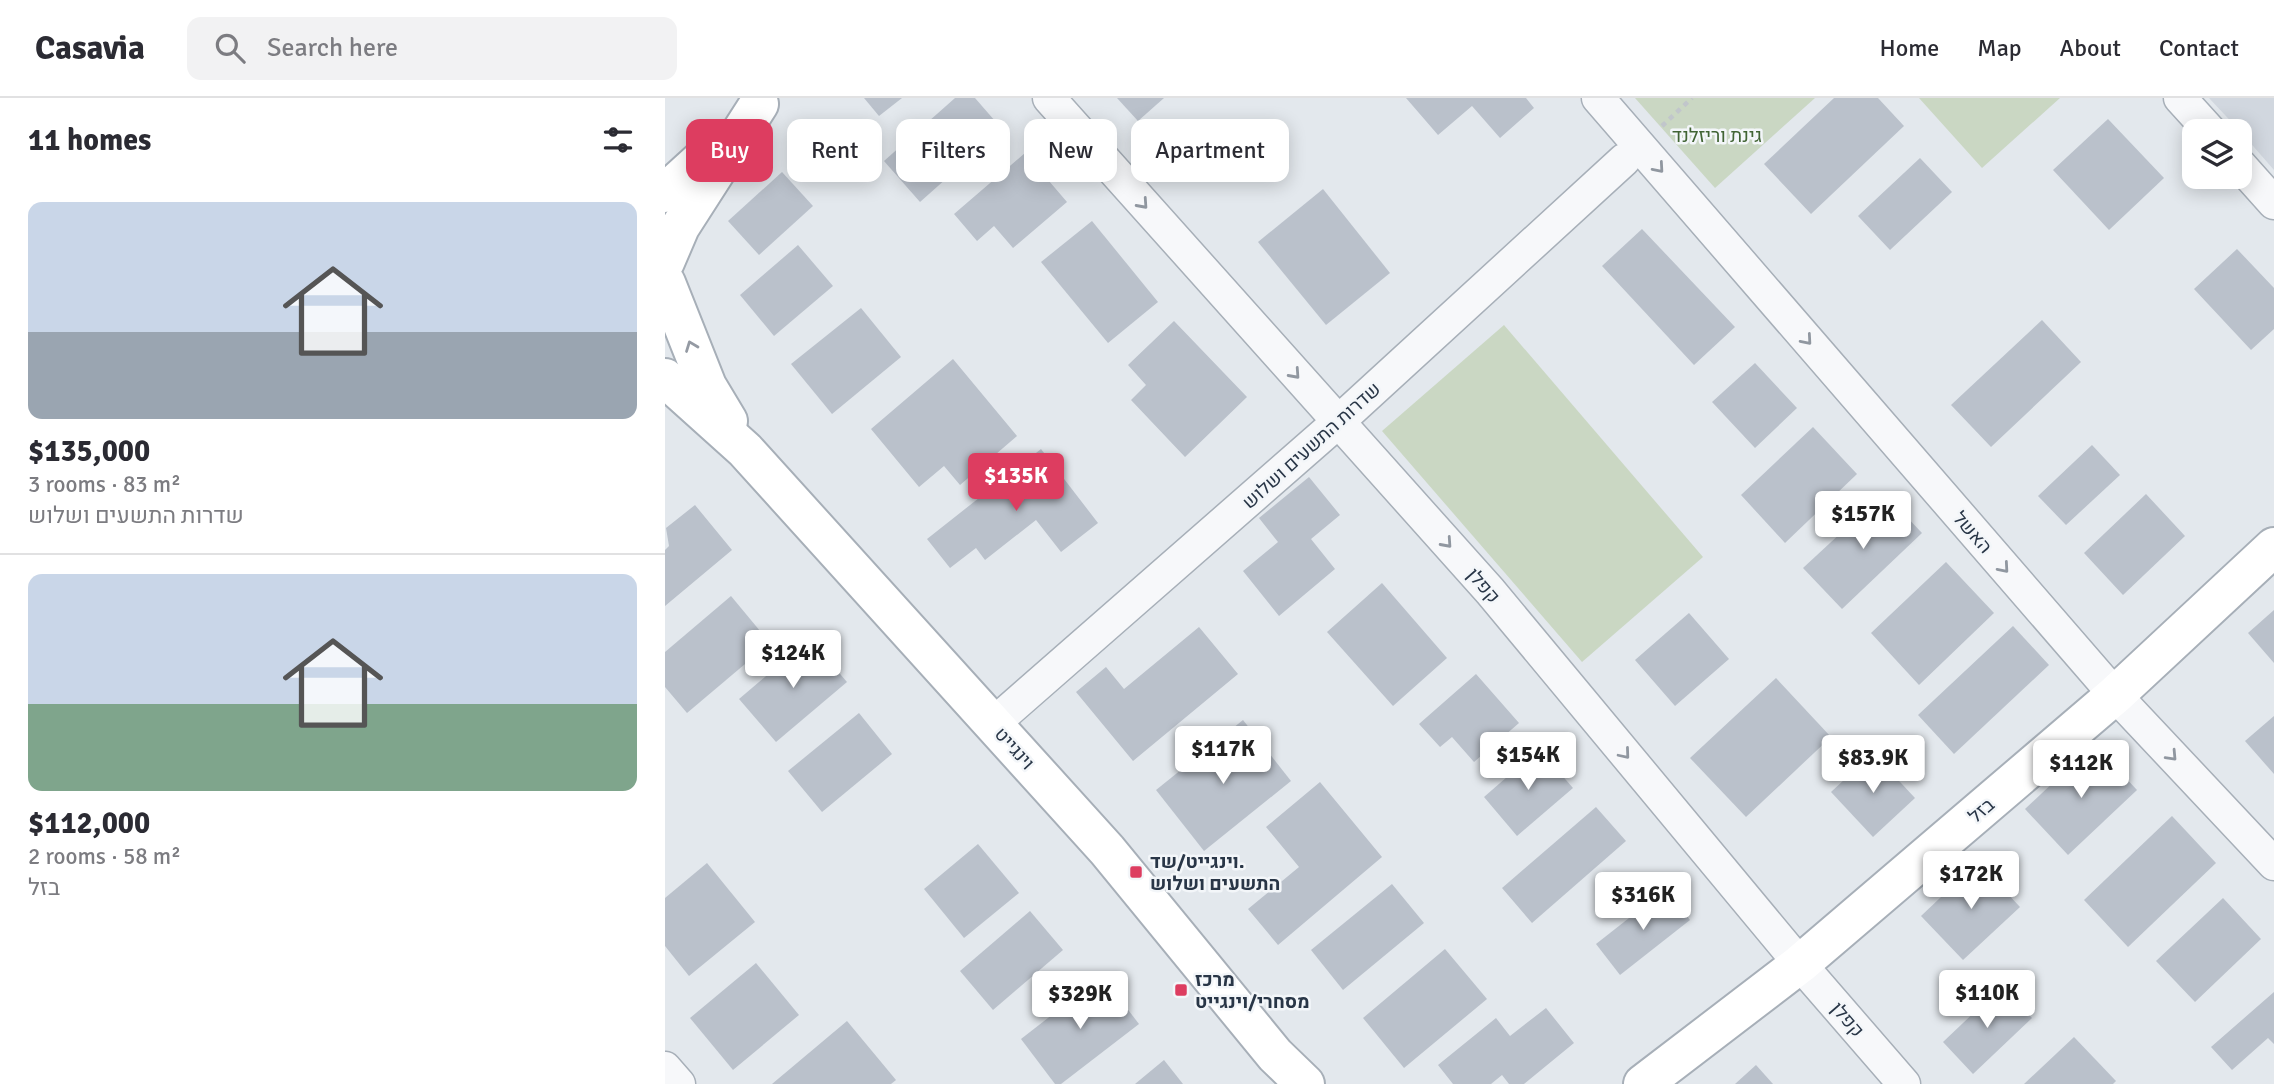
<!DOCTYPE html>
<html lang="en">
<head>
<meta charset="utf-8">
<style>
	body { margin:0; font-family:Signika,Heebo,sans-serif; background:#f2f2f3; color:#2b2b33; height:100vh; display:flex; flex-direction:column; font-size:26px; white-space:nowrap }
	* { box-sizing:border-box; margin:0 }
	p { font-size:23px; color:#7c7c81 }
	.icon { flex:none; width:38px; height:38px; fill:none; stroke:currentColor; stroke-width:2; stroke-linecap:round; stroke-linejoin:round }
	.map { position:relative; flex:1; overflow:hidden }
	.sheet { display:flex; flex-direction:column; background:#fff; width:665px }
	.sheet>* { flex:none }
	.hud { position:absolute; left:21px; top:21px; width:665px; height:63px; display:flex; gap:14px }
	.buttons { position:absolute; left:1517px; top:21px; display:grid; gap:14px }
	.buttons a { display:grid; place-items:center; width:70px; height:70px; border-radius:14px; background:#fff; box-shadow:0 4px 18px #0003; font-size:35px }
	.price { position:absolute; translate:-50% -60px; padding:0 16px; border-radius:7px; background:#fff; color:#222; font-size:23px; line-height:46px; filter:drop-shadow(0 2px 4px #0008) }
	.price::after { content:''; position:absolute; left:50%; top:42px; width:21px; height:16px; margin-left:-10px; background:inherit; clip-path:polygon(0 0,100% 0,50% 100%) }
	.price.selected { background:#dd3d60; color:#fff }
	ul { padding:0; list-style:none }
	li { display:grid; align-content:center; gap:14px; height:371px; padding:0 28px }
	li+li { border-top:2px solid #e1e1e2 }
	li span { display:grid; place-items:center; height:217px; border-radius:14px; color:#555 }
	li>.icon { margin-inline-start:auto }
	span .icon { width:126px; height:126px; fill:#fffc; stroke-width:1 }
	li b { font-size:30px }
	h2 { display:flex; justify-content:space-between; align-items:center; height:84px; padding:0 28px; font-size:30px }
	.tag { padding:0 24px; border-radius:14px; background:#fff; box-shadow:0 4px 18px #0003; font-size:24px; line-height:63px }
	.tag.selected { background:#dd3d60; color:#fff }
	header { display:flex; align-items:center; gap:42px; box-sizing:border-box; height:98px; padding:0 35px; background:#fff; border-bottom:2px solid #e1e1e2 }
	header strong { font-size:33px }
	nav { display:flex; gap:38px; margin-inline-start:auto; font-size:24px }
	.search { width:490px; height:63px; background:#f2f2f3; display:flex; align-items:center; gap:18px; box-sizing:border-box; padding:0 24px; border-radius:14px; color:#7c7c81; font-size:26px }
	main { display:flex; flex:1; min-height:0 }
	.map>svg:first-child { display:block }
	.built { fill:#d1d7df }
	.green { fill:#cad7c3 }
	.building { fill:#bac1cb }
	.lines { fill:none; stroke-linecap:round; stroke-linejoin:round }
	.street-casing { stroke:#a7afb8; stroke-width:35 }
	.secondary-casing { stroke:#a7afb8; stroke-width:42 }
	.path { stroke:#c1c6cb; stroke-width:4.5; stroke-dasharray:5 5; stroke-linecap:butt }
	.street { stroke:#f7f8fa; stroke-width:32 }
	.secondary { stroke:#fff; stroke-width:38 }
	.oneway { stroke:#9097a0 }
	.oneway2 { stroke:#949aa3 }
	.poi-dot { fill:#dd3d60; stroke:#f3f6f9; stroke-width:2.5 }
	.labels { text-anchor:middle; stroke-width:5; stroke-linejoin:round; paint-order:stroke }
	.park-label { font-size:19px; fill:#416434; stroke:#f3f6f9 }
	.street-label { font-size:19px; fill:#293647; stroke:#f3f6f9 }
	.poi-label { font-size:19px; font-weight:bold; fill:#293647; stroke:#f3f6f9; text-anchor:start }
</style>
</head>
<body>
<header>
<strong>Casavia</strong>
<div class="search"><svg class="icon" aria-label="search" viewBox="0 0 24 24"><circle cx="10" cy="10" r="6"/><path d="M15 15l6 6"/></svg>Search here</div>
<nav><a>Home</a><a>Map</a><a>About</a><a>Contact</a></nav>
</header>
<main>
<section class="sheet">
<h2>11 homes<svg class="icon" aria-label="filters" viewBox="0 0 24 24"><path d="M4 7h16M4 17h16"/><circle cx="9" cy="7" r="2"/><circle cx="15" cy="17" r="2"/></svg></h2>
<ul>
<li><span style="background:linear-gradient(#c9d6e8 60%,#9aa5b1 0)"><svg class="icon" aria-label="home" viewBox="0 0 24 24"><path d="M3 11l9-7 9 7M6 9v11h12V9"/></svg></span><div><b>$135,000</b><p>3 rooms · 83 m²</p><p>שדרות התשעים ושלוש</p></div></li>
<li><span style="background:linear-gradient(#c9d6e8 60%,#7fa58c 0)"><svg class="icon" aria-label="home" viewBox="0 0 24 24"><path d="M3 11l9-7 9 7M6 9v11h12V9"/></svg></span><div><b>$112,000</b><p>2 rooms · 58 m²</p><p>בזל</p></div></li>
</ul>
</section>
<div class="map">
<svg width="1609" height="986" viewBox="0 0 1609 986">
	<rect width="100%" height="100%" fill="#e3e8ed"/>
	<path class="built" d="M1544 0H1609V72L1575 33Z"/>
	<g class="green">
		<path d="M970 0H1150L1050 90Z"/>
		<path d="M1254 0H1395L1317 70Z"/>
		<path d="M839 227 1038 459 917 564 717 333Z"/>
	</g>
	<g class="building">
		<path d="M199 0H237L214 18Z"/>
		<path d="M290 0H310L337 31 255 104 219 63Z"/>
		<path d="M452 0H499L473 23Z"/>
		<path d="M741 0H861L869 10 835 40 807 8 773 37Z"/>
		<path d="M1169 0H1213L1239 28 1146 116 1099 66Z"/>
		<path d="M1443 21 1499 80 1444 132 1388 72Z"/>
		<path d="M360 55 402 104 348 150 329 128 312 143 289 116Z"/>
		<path d="M1255 60 1287 94 1225 152 1193 118Z"/>
		<path d="M117 74 148 108 94 157 63 123Z"/>
		<path d="M658 91 725 175 661 227 593 144Z"/>
		<path d="M427 123 493 204 443 245 376 164Z"/>
		<path d="M977 131 1070 229 1029 267 937 168Z"/>
		<path d="M133 147 168 188 109 238 75 197Z"/>
		<path d="M1572 151 1609 190V231L1586 252 1529 191Z"/>
		<path d="M196 210 236 259 167 316 126 266Z"/>
		<path d="M1377 222 1416 264 1326 349 1286 307Z"/>
		<path d="M509 223 582 299 520 359 466 302 481 287 463 267Z"/>
		<path d="M288 261 352 338 295 387 279 368 254 389 206 331Z"/>
		<path d="M1090 265 1132 310 1090 350 1047 304Z"/>
		<path d="M1148 329 1192 376 1120 445 1076 397Z"/>
		<path d="M1427 347 1455 377 1401 427 1373 398Z"/>
		<path d="M376 351 433 425 396 454 371 422 320 462 311 450 285 470 262 441Z"/>
		<path d="M644 379 675 417 646 441 670 471 614 518 578 473 613 444 594 420Z"/>
		<path d="M1219 395 1257 435 1177 511 1138 470Z"/>
		<path d="M1481 396 1520 438 1458 497 1419 455Z"/>
		<path d="M30 407 67 452 0 508V452L4 448 1 430Z"/>
		<path d="M1281 464 1329 515 1254 587 1206 535Z"/>
		<path d="M717 485 782 560 728 608 662 534Z"/>
		<path d="M66 498 105 545 22 615 0 589V554Z"/>
		<path d="M1609 512V565L1583 535Z"/>
		<path d="M1024 515 1064 561 1010 608 970 562Z"/>
		<path d="M1348 528 1384 567 1289 656 1253 617Z"/>
		<path d="M534 529 573 576 468 663 411 594 441 569 459 591Z"/>
		<path d="M145 541 182 584 111 644 74 601Z"/>
		<path d="M811 576 854 625 809 664 787 639 775 649 754 626Z"/>
		<path d="M1111 580 1166 639 1081 719 1025 660Z"/>
		<path d="M194 615 227 656 157 714 123 673Z"/>
		<path d="M1609 618V676L1580 643Z"/>
		<path d="M578 622 626 683 539 753 491 692Z"/>
		<path d="M1429 646 1472 692 1403 757 1360 711Z"/>
		<path d="M874 651 908 690 852 738 819 699Z"/>
		<path d="M1208 655 1250 700 1208 739 1166 694Z"/>
		<path d="M655 684 717 759 613 847 583 811 634 769 601 729Z"/>
		<path d="M931 709 961 743 867 825 837 790Z"/>
		<path d="M1507 718 1551 765 1463 849 1419 802Z"/>
		<path d="M313 746 354 795 299 840 259 791Z"/>
		<path d="M1313 764 1355 809 1298 862 1256 818Z"/>
		<path d="M42 765 90 824 24 878 0 848V800Z"/>
		<path d="M727 786 759 825 678 892 646 852Z"/>
		<path d="M1001 791 1025 822 955 877 931 846Z"/>
		<path d="M1558 800 1596 841 1530 904 1491 863Z"/>
		<path d="M365 813 398 852 328 912 295 873Z"/>
		<path d="M780 851 822 901 739 970 698 920Z"/>
		<path d="M91 865 134 917 68 972 25 920Z"/>
		<path d="M437 878 474 926 396 986H390L356 941Z"/>
		<path d="M1337 888 1367 920 1308 976 1278 944Z"/>
		<path d="M1609 894V946L1603 940 1567 972 1546 949Z"/>
		<path d="M881 910 909 945 859 986H844L837 977 826 986H788L773 967 831 920 845 938Z"/>
		<path d="M182 923 231 982 226 986H107Z"/>
		<path d="M1409 939 1451 983 1448 986H1359Z"/>
		<path d="M499 962 518 986H470Z"/>
		<path d="M1091 967 1108 986H1070Z"/>
	</g>
	<g class="lines">
		<defs>
			<g id="street">
				<path d="M384 0 825 493 1135 866 1239 986"/>
				<path d="M933 0 1450 597 1609 766"/>
				<path d="M1515 0 1545 33"/>
				<path d="M1575 67 1609 105"/>
				<path d="M328 626 673 324 959 62"/>
				<path d="M0 970 14 986"/>
			</g>
			<g id="secondary">
				<path d="M0 95 46 53"/>
				<path d="M0 164 15 129 94 6"/>
				<path d="M1 185 42 288 63 323"/>
				<path d="M0 280 80 352 442 752 610 957 640 986"/>
				<path d="M978 986 1135 866 1450 597 1609 449"/>
			</g>
		</defs>
		<use href="#street" class="street-casing"/>
		<use href="#secondary" class="secondary-casing"/>
		<path class="path" d="M997 28 1027 0"/>
		<use href="#street" class="street"/>
		<use href="#secondary" class="secondary"/>
	</g>
	<defs><path id="oneway-chevron" d="M-2-3.5L2.5 0L-2 3.5" fill="none" stroke-width="1.6" stroke-linecap="round" stroke-linejoin="round" transform="scale(1.75)"/></defs>
	<g class="oneway">
		<use href="#oneway-chevron" transform="translate(994 70) rotate(49)"/>
		<use href="#oneway-chevron" transform="translate(478 106) rotate(48)"/>
		<use href="#oneway-chevron" transform="translate(1142 242) rotate(49)"/>
		<use href="#oneway-chevron" transform="translate(630 276) rotate(48)"/>
		<use href="#oneway-chevron" transform="translate(782 445) rotate(48)"/>
		<use href="#oneway-chevron" transform="translate(1339 470) rotate(49)"/>
		<use href="#oneway-chevron" transform="translate(960 656) rotate(50)"/>
		<use href="#oneway-chevron" transform="translate(1507 658) rotate(47)"/>
	</g>
	<use class="oneway2" href="#oneway-chevron" transform="translate(26 248) rotate(-111)"/>
	<g class="poi-dot">
		<rect x="464" y="767" width="14" height="14" rx="3.5"/>
		<rect x="509" y="885" width="14" height="14" rx="3.5"/>
	</g>
	<g class="labels">
		<g class="park-label">
			<text x="1052" y="44">גינת וריזלנד</text>
		</g>
		<g class="street-label">
			<text transform="translate(646 347) rotate(-42)" y="7">שדרות התשעים ושלוש</text>
			<text transform="translate(1308 434) rotate(49)" y="7">האשל</text>
			<text transform="translate(819 487) rotate(49)" y="7">קפלן</text>
			<text transform="translate(350 650) rotate(48)" y="7">וינגייט</text>
			<text transform="translate(1316 712) rotate(-40)" y="7">בזל</text>
			<text transform="translate(1183 921) rotate(49)" y="7">קפלן</text>
		</g>
		<g class="poi-label">
			<text x="485" y="770">וינגייט/שד.<tspan x="485" dy="22">התשעים ושלוש</tspan></text>
			<text x="530" y="888">מרכז<tspan x="530" dy="22">מסחרי/וינגייט</tspan></text>
		</g>
	</g>
</svg>
<div class="buttons">
<a><svg class="icon" aria-label="layers" viewBox="0 0 24 24"><path d="M12 4l9 5-9 5-9-5zM3 14l9 5 9-5"/></svg></a>
</div>
<b class="price selected" style="left:351px;top:415px">$135K</b>
<b class="price" style="left:1198px;top:453px">$157K</b>
<b class="price" style="left:128px;top:592px">$124K</b>
<b class="price" style="left:558px;top:688px">$117K</b>
<b class="price" style="left:863px;top:694px">$154K</b>
<b class="price" style="left:1208px;top:697px">$83.9K</b>
<b class="price" style="left:1416px;top:702px">$112K</b>
<b class="price" style="left:1306px;top:813px">$172K</b>
<b class="price" style="left:978px;top:834px">$316K</b>
<b class="price" style="left:1322px;top:932px">$110K</b>
<b class="price" style="left:415px;top:933px">$329K</b>
<div class="hud">
<a class="tag selected">Buy</a>
<a class="tag">Rent</a>
<a class="tag">Filters</a>
<a class="tag">New</a>
<a class="tag">Apartment</a>
</div>
</div>
</main>
</body>
</html>
